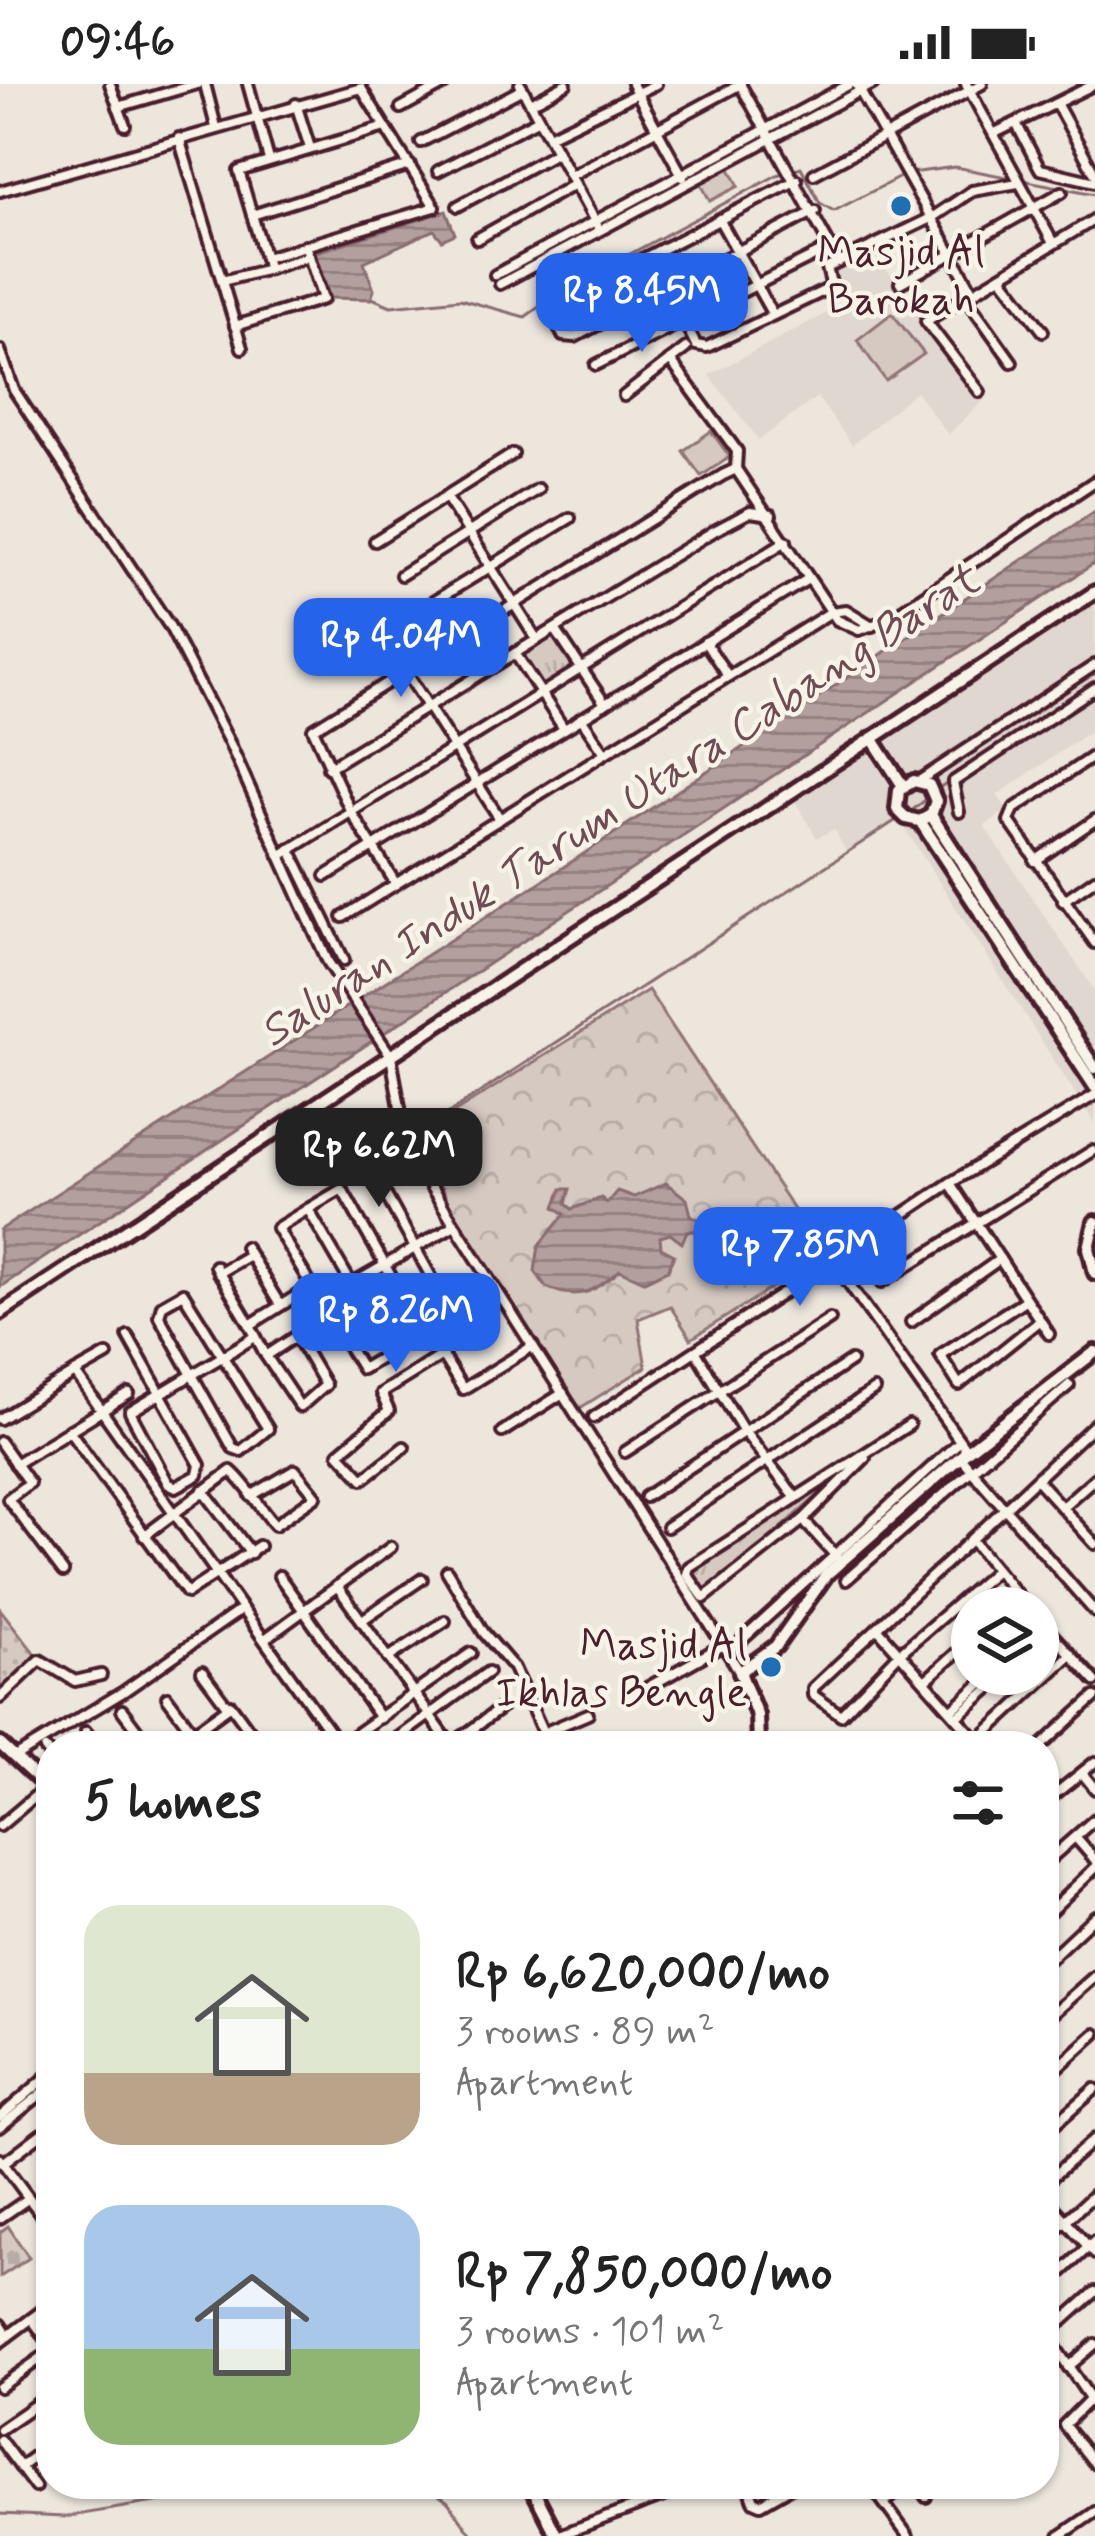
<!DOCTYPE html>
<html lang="en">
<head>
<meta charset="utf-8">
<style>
	body { margin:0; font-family:Mynerve,sans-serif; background:#f2f2f2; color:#222; height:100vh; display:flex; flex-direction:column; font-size:45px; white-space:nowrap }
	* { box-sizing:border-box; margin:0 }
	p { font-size:39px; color:#767676 }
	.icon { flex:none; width:66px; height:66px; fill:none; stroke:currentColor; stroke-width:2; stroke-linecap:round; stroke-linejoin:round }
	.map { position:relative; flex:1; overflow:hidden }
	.details { position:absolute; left:36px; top:1647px; width:1023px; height:768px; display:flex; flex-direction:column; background:#fff; border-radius:48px; box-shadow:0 3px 9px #0004 }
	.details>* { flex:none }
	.tools { position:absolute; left:951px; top:1503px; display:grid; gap:24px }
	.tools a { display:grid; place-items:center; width:108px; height:108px; border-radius:50%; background:#fff; box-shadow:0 3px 9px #0004; font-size:60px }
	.price { position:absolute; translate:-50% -102px; padding:0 27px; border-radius:24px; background:#2563eb; color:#fff; font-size:39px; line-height:78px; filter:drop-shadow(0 3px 6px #0008) }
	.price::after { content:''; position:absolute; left:50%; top:72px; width:36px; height:27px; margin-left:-18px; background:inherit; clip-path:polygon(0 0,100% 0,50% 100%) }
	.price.current { background:#222; color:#fff }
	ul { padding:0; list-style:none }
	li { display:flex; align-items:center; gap:36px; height:300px; padding:0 48px }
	li span { display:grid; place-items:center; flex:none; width:336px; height:240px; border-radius:36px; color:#555 }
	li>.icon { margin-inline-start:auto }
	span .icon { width:144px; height:144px; fill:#fffc; stroke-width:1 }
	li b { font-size:51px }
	h2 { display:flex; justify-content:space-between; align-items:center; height:144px; padding:0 48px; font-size:51px }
	.status { display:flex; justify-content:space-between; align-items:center; height:84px; padding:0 60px; background:#fff; direction:ltr }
	.status svg { height:33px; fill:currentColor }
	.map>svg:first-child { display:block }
	.built { fill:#e0d7d0 }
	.grass { fill:url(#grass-dots); stroke:#907476; stroke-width:3 }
	.forest { fill:url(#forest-crowns); stroke:#907476; stroke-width:3 }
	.cemetery { fill:url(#cemetery-stones); stroke:#907476; stroke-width:3 }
	.park { fill:url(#park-tufts); stroke:#907476; stroke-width:3 }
	.garden { fill:#d5c9c2; stroke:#907476; stroke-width:3 }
	.water { fill:url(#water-rules); stroke:#896c6f; stroke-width:3 }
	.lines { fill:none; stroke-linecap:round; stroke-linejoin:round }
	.stream { stroke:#896c6f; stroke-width:3 }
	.minor-casing { stroke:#4a1f2b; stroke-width:16 }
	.tertiary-casing { stroke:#4a1f2b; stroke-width:20 }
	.minor { stroke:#f7f3e8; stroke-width:8 }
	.tertiary { stroke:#f7f3e8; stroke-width:10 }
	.poi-dot { fill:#1f6fb2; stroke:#f7f3e8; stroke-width:4.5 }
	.labels { text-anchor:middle; stroke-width:9; stroke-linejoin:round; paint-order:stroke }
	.poi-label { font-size:42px; fill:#4a1f2b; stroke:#f7f3e8 }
	.water-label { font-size:45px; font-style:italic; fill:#6f4c53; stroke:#f7f3e8 }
</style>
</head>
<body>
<div class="status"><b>09:46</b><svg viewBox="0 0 49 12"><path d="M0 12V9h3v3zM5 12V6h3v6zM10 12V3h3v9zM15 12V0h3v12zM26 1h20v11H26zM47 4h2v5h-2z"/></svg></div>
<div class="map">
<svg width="1095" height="2452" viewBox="0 0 1095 2452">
	<defs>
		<pattern id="grass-dots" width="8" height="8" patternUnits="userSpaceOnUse" patternTransform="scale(3)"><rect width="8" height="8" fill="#d5c9c2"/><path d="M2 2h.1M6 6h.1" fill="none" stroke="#b8aca7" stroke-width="1.8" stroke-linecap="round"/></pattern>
		<pattern id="forest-crowns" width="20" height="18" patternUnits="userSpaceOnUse" patternTransform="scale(3)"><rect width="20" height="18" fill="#d5c9c2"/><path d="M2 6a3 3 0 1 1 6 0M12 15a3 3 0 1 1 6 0" fill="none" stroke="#b8aca7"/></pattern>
		<pattern id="cemetery-stones" width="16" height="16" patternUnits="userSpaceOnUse" patternTransform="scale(3)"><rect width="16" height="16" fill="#d5c9c2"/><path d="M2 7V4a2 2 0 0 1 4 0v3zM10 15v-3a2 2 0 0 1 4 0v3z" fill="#b8aca7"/></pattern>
		<pattern id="park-tufts" width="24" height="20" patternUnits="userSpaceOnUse" patternTransform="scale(3)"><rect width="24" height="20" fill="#d5c9c2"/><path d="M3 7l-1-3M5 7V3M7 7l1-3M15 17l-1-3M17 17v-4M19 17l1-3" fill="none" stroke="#b8aca7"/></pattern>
		<pattern id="water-rules" width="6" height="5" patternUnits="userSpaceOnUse" patternTransform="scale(3)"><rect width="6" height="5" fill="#b39f9d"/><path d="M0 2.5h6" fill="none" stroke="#948180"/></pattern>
	</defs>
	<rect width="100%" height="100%" fill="#ece6dd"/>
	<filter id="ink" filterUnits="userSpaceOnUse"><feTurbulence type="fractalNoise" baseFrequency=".00833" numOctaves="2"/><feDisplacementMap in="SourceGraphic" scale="24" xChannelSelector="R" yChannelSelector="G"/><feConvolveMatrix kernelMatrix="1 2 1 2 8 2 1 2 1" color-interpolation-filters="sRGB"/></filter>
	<g filter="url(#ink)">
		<g class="built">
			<path d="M874 168 983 317 948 351 916 307 852 361 817 313 759 356 709 291 844 220 831 188Z"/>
			<path d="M1095 500V644L997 711 1008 726 984 742 1095 907V1040L898 734 847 769 834 745 817 754 787 704Z"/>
		</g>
		<path class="grass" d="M0 1525 40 1576 0 1611Z"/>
		<path class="forest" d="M648 906 824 1171 691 1255 670 1222 638 1235 646 1283 580 1324 459 1140 411 1043 436 1040Z"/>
		<path class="cemetery" d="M8 2142 29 2174 0 2193V2148Z"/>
		<g class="park">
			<path d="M711 347 730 373 701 392 683 367Z"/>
			<path d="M555 545 581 584 541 609 515 569Z"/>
			<path d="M843 1389 707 1510 690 1486Z"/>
		</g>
		<g class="garden">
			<path d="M729 83 739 102 710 117 700 98Z"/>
			<path d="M892 229 924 270 886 297 857 256Z"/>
		</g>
		<g class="water">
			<path d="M446 127 455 150 442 156 434 146 364 178 374 206 371 215 329 214 313 169Z"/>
			<path d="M1095 427V479L0 1203V1146L579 773Z"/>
			<path d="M666 1099 687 1115 691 1131 701 1137 699 1147H687L682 1159 670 1150 660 1153 661 1164 674 1171 668 1186 644 1197 620 1186C595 1208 578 1218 546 1203L535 1187 539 1162 565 1130 555 1123 562 1105H570L566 1120 572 1125 601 1114 607 1119 617 1107 634 1113Z"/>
		</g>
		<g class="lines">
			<g class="stream">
				<path d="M911 89 955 83 1095 110"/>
				<path d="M372 214 391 222 460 215 525 233 563 206 777 91 801 83 820 119 834 127 902 92"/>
				<path d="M1073 614 1095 599"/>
				<path d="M939 704 952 695"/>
				<path d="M909 729 929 713"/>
				<path d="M418 1049 898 735"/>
				<path d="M424 2400 448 2418 473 2452"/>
				<path d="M0 2430 64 2433 263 2400"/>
			</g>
			<defs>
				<g id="minor">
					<path d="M110 0 125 41"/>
					<path d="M205 0 216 43"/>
					<path d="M248 0 269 76"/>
					<path d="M520 0 597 141"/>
					<path d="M632 0 683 93"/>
					<path d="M740 0 839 178"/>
					<path d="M856 0 973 208"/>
					<path d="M966 0 1053 159"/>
					<path d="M531 19 566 0"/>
					<path d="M296 20 310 64"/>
					<path d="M1057 21 1095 90"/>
					<path d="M118 23 197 0"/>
					<path d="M401 24 445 0"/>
					<path d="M1016 39 1040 85 1095 98"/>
					<path d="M385 43 239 87 252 131 410 81"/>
					<path d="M995 49 1095 0"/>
					<path d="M549 52 656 0"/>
					<path d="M179 54 242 264"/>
					<path d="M421 58 523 5"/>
					<path d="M438 87 539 35"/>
					<path d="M814 90 982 0"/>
					<path d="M570 92 741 0"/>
					<path d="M797 96 560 217 551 227 563 252 575 253 815 127"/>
					<path d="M0 107 361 4 435 123 265 174 269 185 222 197"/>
					<path d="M458 122 557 68"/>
					<path d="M252 131 265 174"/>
					<path d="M719 135 773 231"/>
					<path d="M477 155 575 100"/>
					<path d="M642 175 676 241"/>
					<path d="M269 185 309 172 305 161"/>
					<path d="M495 191 850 0"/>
					<path d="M1001 192 1043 247"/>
					<path d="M900 199 1062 108"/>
					<path d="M500 200 873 0"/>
					<path d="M965 212 1012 278"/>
					<path d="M684 237 696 261 707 263 832 203 827 184 933 133 972 107 1018 99"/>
					<path d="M235 242 323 215 309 172"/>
					<path d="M0 266 14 306 170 543 230 660 328 878 391 972 402 1035 431 1103 740 1588"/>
					<path d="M670 276 737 367 736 385"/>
					<path d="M596 281 832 163"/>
					<path d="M980 308 926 237 1095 135"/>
					<path d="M624 312 686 264"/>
					<path d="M447 414 537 556"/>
					<path d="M375 457 513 370"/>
					<path d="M401 491 538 405"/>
					<path d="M423 524 570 434"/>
					<path d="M555 545 605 620"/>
					<path d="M705 558 728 592"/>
					<path d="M515 569 564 645"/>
					<path d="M406 588 500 735"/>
					<path d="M581 634 605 669"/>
					<path d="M1095 671 1014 725 1009 737 1095 859"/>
					<path d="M328 684 714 447 750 428 771 431"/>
					<path d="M919 697 1095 581"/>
					<path d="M959 728 953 698 1095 604"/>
					<path d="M290 765 344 876"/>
					<path d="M280 772 786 457"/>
					<path d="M1035 777 1095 736"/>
					<path d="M326 792 808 495"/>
					<path d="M396 800 351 728 313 645 723 391 736 385 837 536 859 546 887 536 1095 397"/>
					<path d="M1063 817 1095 795"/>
					<path d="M343 833 831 528 846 526 872 542"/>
					<path d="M308 1125 277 1144 321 1218 453 1142"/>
					<path d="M245 1163 280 1221"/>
					<path d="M848 1167 950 1099"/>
					<path d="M215 1182 250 1241"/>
					<path d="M218 1189 249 1171"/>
					<path d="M882 1198 1092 1067"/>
					<path d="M312 1202 250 1241 266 1272 327 1232"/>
					<path d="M183 1209 268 1345 241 1367 233 1364 159 1232 162 1221Z"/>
					<path d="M1025 1216 940 1271 959 1301 1040 1236"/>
					<path d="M321 1218 362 1285 391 1268 308 1125 342 1105 419 1242 425 1245 450 1227 372 1086"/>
					<path d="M911 1238 1000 1175"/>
					<path d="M1049 1250 950 1099 1095 1011"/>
					<path d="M128 1252 200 1381 198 1391 176 1403 168 1399 130 1328 255 1253"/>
					<path d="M434 1258 463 1305 533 1262"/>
					<path d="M696 1268 743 1346 796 1414"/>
					<path d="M266 1272 300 1323 325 1301 297 1253"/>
					<path d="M75 1289 107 1271"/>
					<path d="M594 1333 833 1177 967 1367"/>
					<path d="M0 1335 75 1289 242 1525 123 1608 15 1673"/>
					<path d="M69 1346 187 1509 259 1462"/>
					<path d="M502 1348 563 1309"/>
					<path d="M0 1358 29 1399 8 1415 63 1488"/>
					<path d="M404 1363 363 1395 339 1369 389 1327 381 1309 442 1271"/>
					<path d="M625 1368 830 1235"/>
					<path d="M960 1373 1095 1528"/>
					<path d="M865 1374 803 1436 704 1514 687 1490 689 1483 909 1341"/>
					<path d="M15 1380 129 1310"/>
					<path d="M1037 1396 1095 1460"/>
					<path d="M203 1406 251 1469"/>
					<path d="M645 1413 851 1277"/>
					<path d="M1062 1423 1095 1394"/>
					<path d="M803 1436 836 1472"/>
					<path d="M667 1443 874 1306"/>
					<path d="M144 1452 231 1387C248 1402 260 1424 275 1441L316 1412 295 1386 251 1412"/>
					<path d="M971 1455 1028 1524"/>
					<path d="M447 1487 484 1549 514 1584 549 1662"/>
					<path d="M995 1487 900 1569 841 1631 813 1611V1604L1095 1340"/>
					<path d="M279 1492 380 1634"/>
					<path d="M846 1496 1069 1301"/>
					<path d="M337 1502 451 1661 501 1624"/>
					<path d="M1006 1524 1018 1513"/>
					<path d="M242 1525 340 1662"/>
					<path d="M1038 1535 1095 1597"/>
					<path d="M362 1536 422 1495"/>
					<path d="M877 1544 982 1662"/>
					<path d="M265 1555 391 1463"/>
					<path d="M742 1556 959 1358"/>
					<path d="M1038 1561 1051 1550"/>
					<path d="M388 1574 445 1537"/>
					<path d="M202 1588 228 1623"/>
					<path d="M926 1596 972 1555"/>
					<path d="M643 1606 725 1560"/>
					<path d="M167 1613 193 1648"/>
					<path d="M0 1614 40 1576 75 1597 101 1591"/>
					<path d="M122 1626 149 1662"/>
					<path d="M952 1626 992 1590"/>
					<path d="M957 1633 1006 1590"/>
					<path d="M86 1648 96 1662"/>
					<path d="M543 1649 588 1630"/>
					<path d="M340 1661 471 1569"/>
					<path d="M174 1662 231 1621 258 1658 252 1662"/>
					<path d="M387 1662 488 1588"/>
					<path d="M972 1662 1070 1571"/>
					<path d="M1041 1662 1095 1613"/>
					<path d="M45 1665 51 1673"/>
					<path d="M1082 1689 1095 1705"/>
					<path d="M1044 1719 1095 1678"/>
					<path d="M0 1742 46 1703"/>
					<path d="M1075 1753 1095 1776"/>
					<path d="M1044 1780 1095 1735"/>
					<path d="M1044 1833 1095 1784"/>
					<path d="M1044 1880 1095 1832"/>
					<path d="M1044 1937 1095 1892"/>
					<path d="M1044 1996 1095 1950"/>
					<path d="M0 2033 51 1989"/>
					<path d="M0 2043 51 2002"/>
					<path d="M1044 2050 1095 2005"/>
					<path d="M0 2075 51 2144"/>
					<path d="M3 2079 41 2050 51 2064"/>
					<path d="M1044 2100 1095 2055"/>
					<path d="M1044 2113 1095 2170"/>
					<path d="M0 2134 29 2114"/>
					<path d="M1044 2156 1095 2110"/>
					<path d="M1044 2204 1095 2157"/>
					<path d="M32 2235 51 2262"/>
					<path d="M0 2240 8 2252"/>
					<path d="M0 2258 51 2220"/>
					<path d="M1068 2283 1095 2260"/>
					<path d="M0 2303 51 2267"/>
					<path d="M1095 2310 1064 2341 1095 2380"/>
					<path d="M1090 2314 1047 2251 1095 2208"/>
					<path d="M0 2345 51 2310"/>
					<path d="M0 2356 35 2403"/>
					<path d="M20 2383 51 2360"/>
					<path d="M748 2400 754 2417 761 2420 796 2400"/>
					<path d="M870 2400 908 2452"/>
					<path d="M918 2400 926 2413"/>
					<path d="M884 2419 907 2400"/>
					<path d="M557 2452 696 2400"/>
					<path d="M1060 2452 1095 2428"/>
				</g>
				<g id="tertiary">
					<path d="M872 654 903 702"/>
					<path d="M931 731 1095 984"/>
					<path d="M920 737 931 731 936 717 929 701 914 697 899 706 897 725 906 734 920 737 1095 1003"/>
					<path d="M1095 1138 1089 1164 1095 1189"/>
					<path d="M0 1229 1095 508"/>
					<path d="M0 1660 51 1707"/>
					<path d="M758 1662 757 1631 740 1588 776 1562 826 1491 967 1367 1095 1268"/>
					<path d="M530 2400 557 2452"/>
				</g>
			</defs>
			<use href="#minor" class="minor-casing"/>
			<use href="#tertiary" class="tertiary-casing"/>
			<use href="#minor" class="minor"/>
			<use href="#tertiary" class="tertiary"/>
		</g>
	</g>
	<g class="poi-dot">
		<circle cx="901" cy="122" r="12"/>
		<circle cx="771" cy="1583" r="12"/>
	</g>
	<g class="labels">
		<g class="poi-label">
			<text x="901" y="181">Masjid Al<tspan x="901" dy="48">Barokah</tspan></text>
			<text x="747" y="1574" text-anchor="end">Masjid Al<tspan x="747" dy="48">Ikhlas Bengle</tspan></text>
		</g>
		<g class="water-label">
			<text transform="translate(618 720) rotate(-33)" y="16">Saluran Induk Tarum Utara Cabang Barat</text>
		</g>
	</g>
</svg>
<div class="tools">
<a><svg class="icon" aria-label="layers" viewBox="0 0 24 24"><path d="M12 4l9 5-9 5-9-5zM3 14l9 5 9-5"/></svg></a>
</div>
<b class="price" style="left:642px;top:271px">Rp 8.45M</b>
<b class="price" style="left:401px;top:616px">Rp 4.04M</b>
<b class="price current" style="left:379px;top:1126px">Rp 6.62M</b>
<b class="price" style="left:800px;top:1225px">Rp 7.85M</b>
<b class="price" style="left:396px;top:1291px">Rp 8.26M</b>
<section class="details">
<h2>5 homes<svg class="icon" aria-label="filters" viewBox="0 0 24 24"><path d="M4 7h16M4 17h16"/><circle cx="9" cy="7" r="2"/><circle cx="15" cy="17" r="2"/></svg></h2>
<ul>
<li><span style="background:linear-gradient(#dfe7d0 70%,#b9a48a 0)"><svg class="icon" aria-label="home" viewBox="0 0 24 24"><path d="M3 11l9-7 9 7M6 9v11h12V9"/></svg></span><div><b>Rp 6,620,000/mo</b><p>3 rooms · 89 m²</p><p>Apartment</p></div></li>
<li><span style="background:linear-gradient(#a9c7e8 60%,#8fb573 0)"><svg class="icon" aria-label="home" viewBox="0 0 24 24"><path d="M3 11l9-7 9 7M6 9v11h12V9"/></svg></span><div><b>Rp 7,850,000/mo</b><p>3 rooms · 101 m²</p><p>Apartment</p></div></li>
</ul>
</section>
</div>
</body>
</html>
